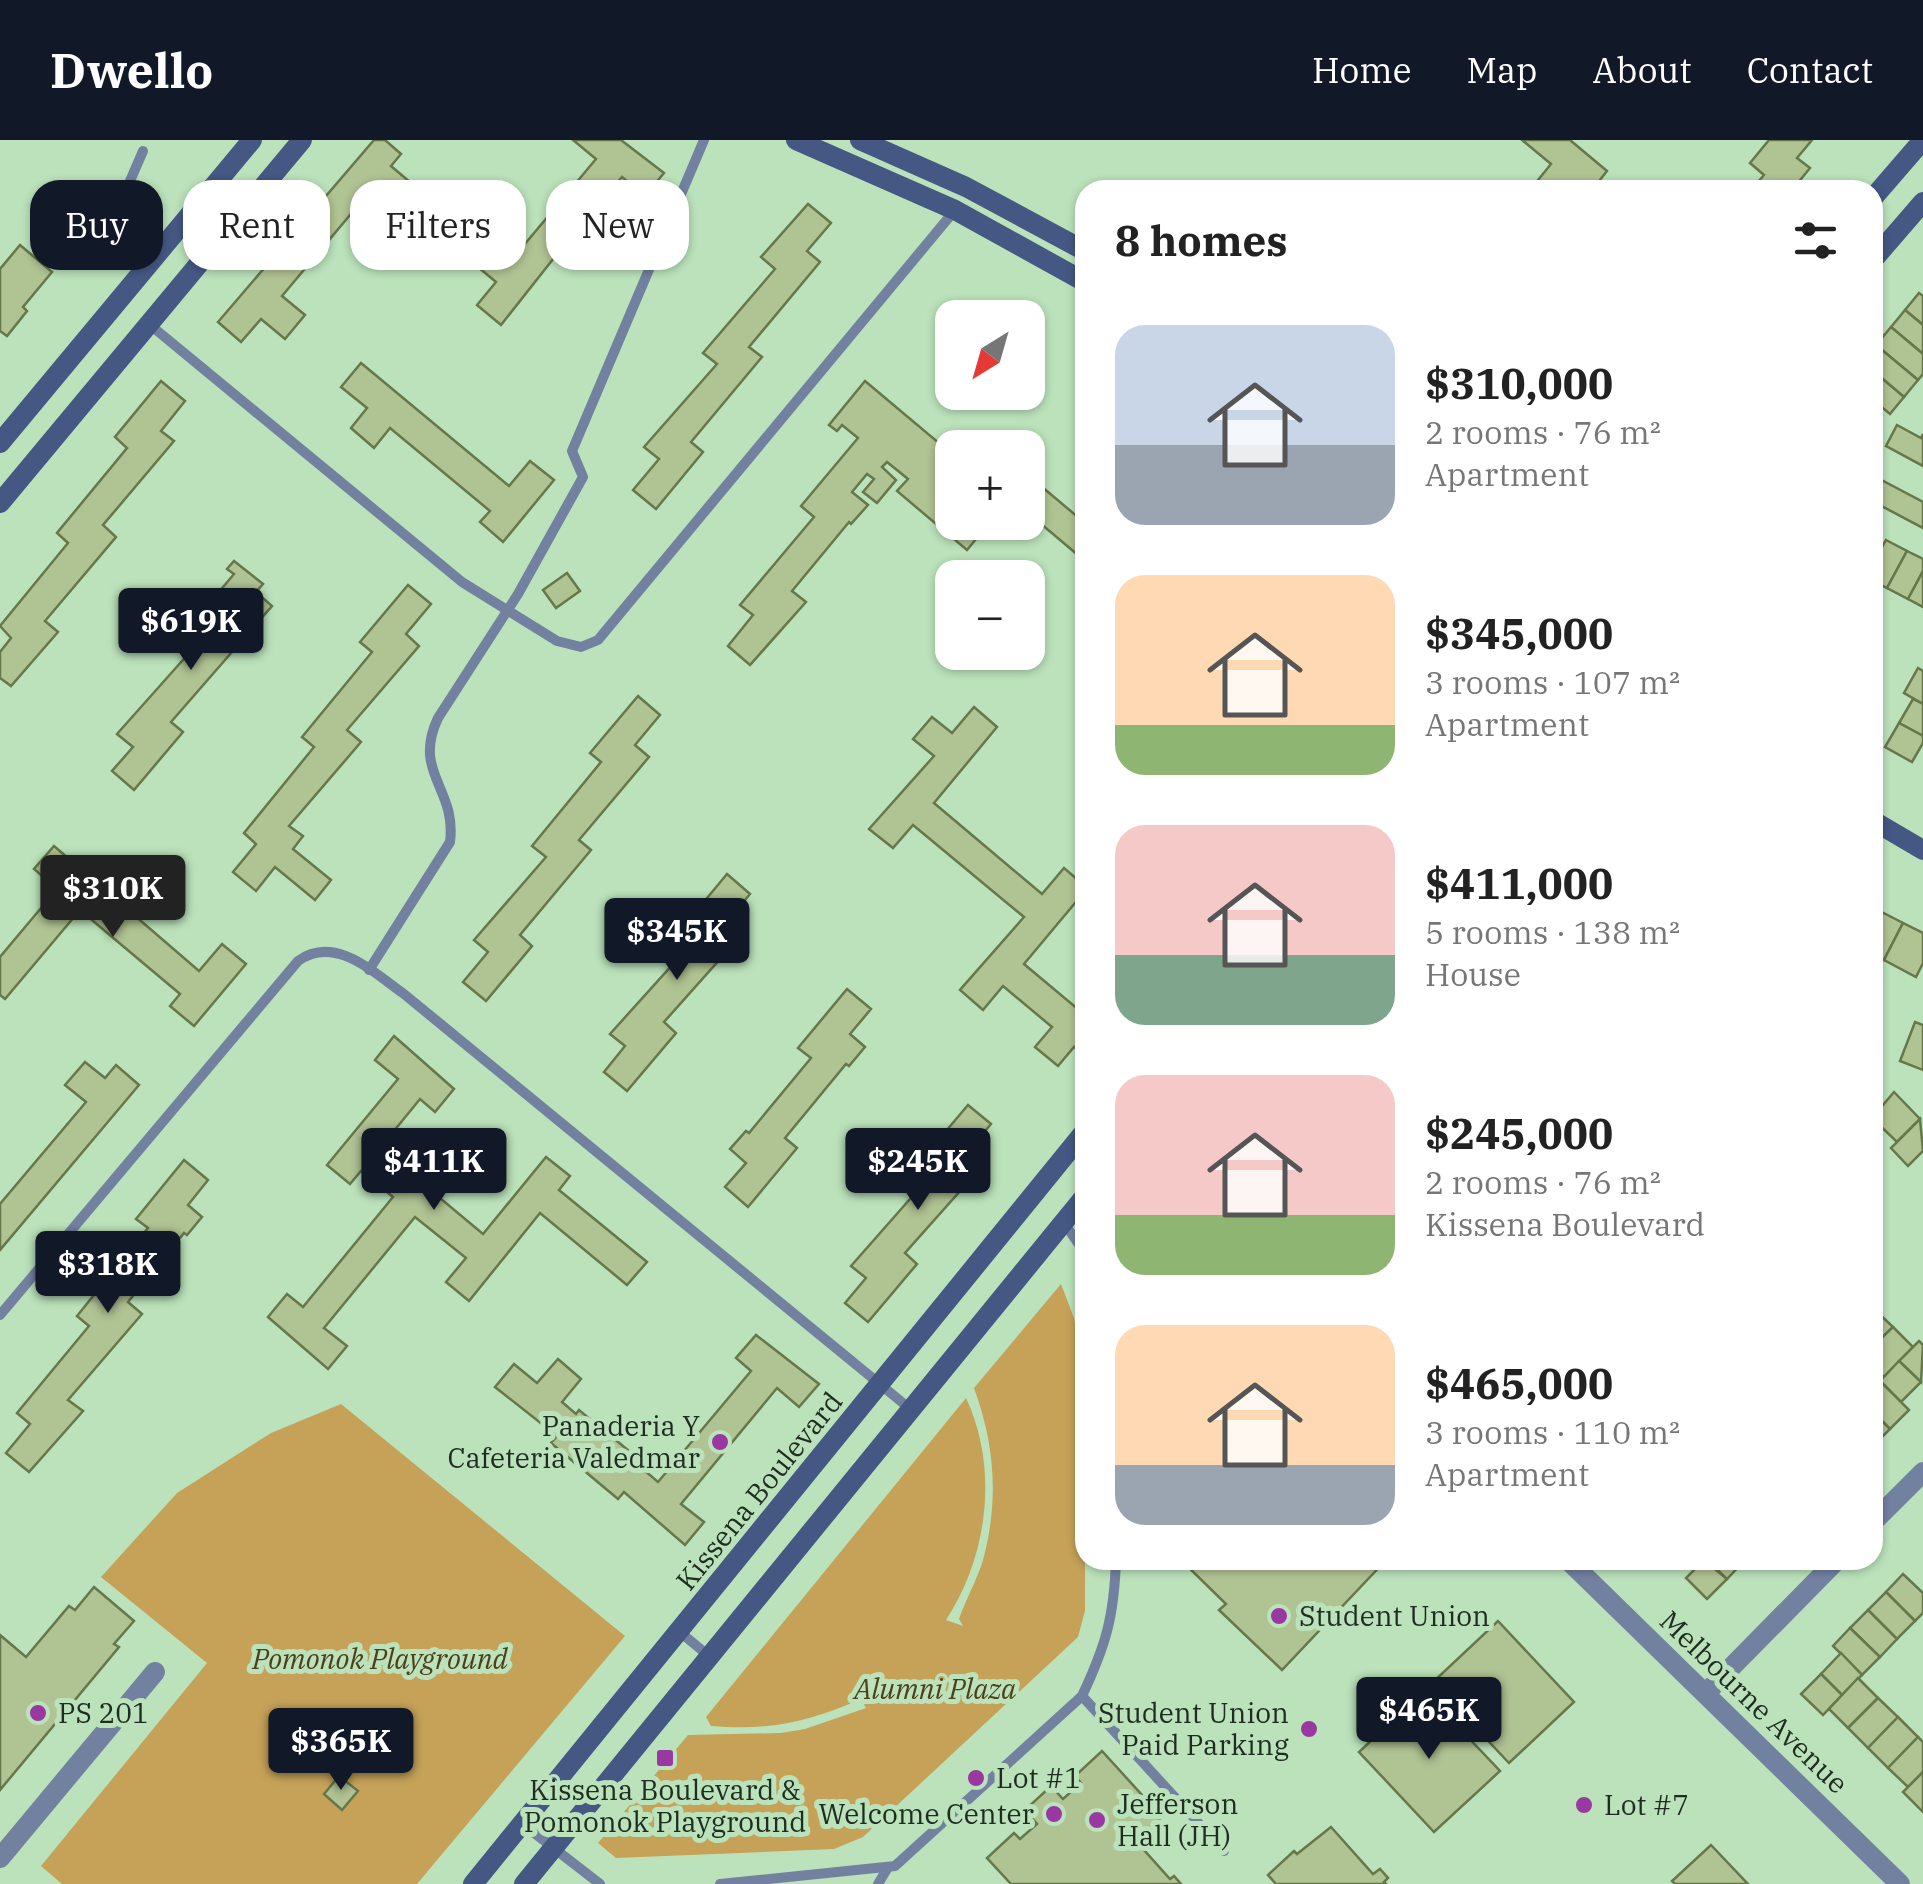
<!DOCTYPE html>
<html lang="en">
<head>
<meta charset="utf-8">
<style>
	body { margin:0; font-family:"IBM Plex Serif",serif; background:#f6f6f6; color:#222; height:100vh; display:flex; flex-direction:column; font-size:38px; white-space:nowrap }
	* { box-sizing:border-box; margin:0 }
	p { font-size:32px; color:#767676 }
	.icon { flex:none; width:55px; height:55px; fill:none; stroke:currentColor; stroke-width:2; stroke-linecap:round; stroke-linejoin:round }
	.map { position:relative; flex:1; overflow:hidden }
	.panel { position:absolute; left:1075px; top:40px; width:808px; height:1390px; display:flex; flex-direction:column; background:#fff; border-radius:30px; box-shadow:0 2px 8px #0004 }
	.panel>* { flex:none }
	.banner { position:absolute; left:30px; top:40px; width:895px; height:90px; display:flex; gap:20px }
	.needle { width:65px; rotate:217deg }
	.fabs { position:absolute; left:935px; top:160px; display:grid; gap:20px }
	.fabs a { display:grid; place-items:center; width:110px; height:110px; border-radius:20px; background:#fff; box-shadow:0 2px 8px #0004; font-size:50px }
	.price { position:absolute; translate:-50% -85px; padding:0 22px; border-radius:10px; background:#111827; color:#fff; font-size:32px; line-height:65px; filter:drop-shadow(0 2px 5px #0008) }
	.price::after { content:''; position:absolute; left:50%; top:60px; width:30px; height:22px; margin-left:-15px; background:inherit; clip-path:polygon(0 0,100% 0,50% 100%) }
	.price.current { background:#222; color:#fff }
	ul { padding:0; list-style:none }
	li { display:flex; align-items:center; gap:30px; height:250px; padding:0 40px }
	li span { display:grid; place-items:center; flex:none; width:280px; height:200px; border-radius:30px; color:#555 }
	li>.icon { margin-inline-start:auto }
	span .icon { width:120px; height:120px; fill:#fffc; stroke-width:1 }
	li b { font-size:42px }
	h2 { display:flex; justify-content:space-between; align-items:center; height:120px; padding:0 40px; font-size:42px }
	.pill { padding:0 35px; border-radius:30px; background:#fff; box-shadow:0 2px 8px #0004; font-size:35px; line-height:90px }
	.pill.current { background:#111827; color:#fff }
	header { display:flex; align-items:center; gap:60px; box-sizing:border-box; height:140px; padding:0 50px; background:#111827; color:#fff }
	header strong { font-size:48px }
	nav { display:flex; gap:55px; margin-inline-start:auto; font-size:35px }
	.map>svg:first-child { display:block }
	.green { fill:#c5a258 }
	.building { fill:#b0c393; stroke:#66774a; stroke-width:2.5 }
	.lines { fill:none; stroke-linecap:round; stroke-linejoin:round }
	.lane { stroke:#7381a0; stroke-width:10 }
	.street { stroke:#7381a0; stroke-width:20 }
	.secondary { stroke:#455884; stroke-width:20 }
	.poi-dot { fill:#9938a0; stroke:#bbe2bb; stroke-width:4 }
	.labels { text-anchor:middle; stroke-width:10; stroke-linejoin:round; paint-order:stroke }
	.poi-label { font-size:28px; fill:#1e2d1f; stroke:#bbe2bb; text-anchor:start }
	.street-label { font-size:28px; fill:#1e2d1f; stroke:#bbe2bb }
	.park-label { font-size:28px; font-style:italic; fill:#4e3e1a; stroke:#bbe2bb }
</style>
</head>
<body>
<header>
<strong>Dwello</strong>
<nav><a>Home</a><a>Map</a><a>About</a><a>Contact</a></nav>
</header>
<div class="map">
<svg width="1923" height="1744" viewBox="0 0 1923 1744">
	<rect width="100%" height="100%" fill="#bbe2bb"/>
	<g class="green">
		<path d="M1061 1144 1074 1178 1085 1233V1471L1078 1497 863 1697 834 1709 616 1718 598 1703 688 1595 781 1593 805 1589 866 1568 861 1559C809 1582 768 1591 711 1586L706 1577 966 1258C999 1328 988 1416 946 1480L963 1486 959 1479C966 1459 977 1440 983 1420 999 1361 995 1305 974 1248Z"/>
		<path d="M341 1264 625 1496 417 1744H62L41 1726 207 1523 101 1437 177 1353 271 1293Z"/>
	</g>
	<g class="building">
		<path d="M374 0H385L401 14 391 26 411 43 391 66 371 50 282 156 305 175 285 199 261 179 241 202 218 182Z"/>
		<path d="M573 0H621L664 33 645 56 622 37 580 86 600 103 581 126 561 109 501 185 477 165 496 142 472 122 491 99 514 117 596 19Z"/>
		<path d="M1522 0H1570L1607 31 1592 50H1582L1575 44 1570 50H1530L1551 24Z"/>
		<path d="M1769 0H1812L1797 18 1810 28 1792 50H1751L1764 35 1750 23Z"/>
		<path d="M808 64 831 83 807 111 820 122 749 207 762 217 691 302 703 312 656 369 633 350 659 319 644 307 717 224 703 213 775 129 761 117Z"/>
		<path d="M20 105 52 132 23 167 27 171 7 196 0 191V129Z"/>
		<path d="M1919 153 1923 156V185L1905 170Z"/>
		<path d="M1905 170 1923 185V214L1891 187Z"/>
		<path d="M1891 187 1923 214V234L1918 240 1876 205Z"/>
		<path d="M1876 205 1918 240 1904 257 1872 230V209Z"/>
		<path d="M361 223 509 346 530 321 554 340 503 402 480 382 490 371 390 288 374 308 351 288 367 268 341 247Z"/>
		<path d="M1872 230 1904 257 1890 274 1872 259Z"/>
		<path d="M161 241 185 261 161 291 174 301 103 385 116 397 45 481 58 492 11 546 0 538V512L11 498 0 486 68 403 57 393 127 308 115 297Z"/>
		<path d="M865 241 952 314V382H990L967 410 897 351 908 339 887 322 882 327 896 340 877 363 863 352 874 339 867 334 852 352 868 365 851 384 849 382 792 451 806 462 750 525 728 506 753 475 740 465 814 377 801 366 858 298 842 285 837 291 829 285Z"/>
		<path d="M1897 285 1921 298 1923 294V326L1886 306Z"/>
		<path d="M1872 335 1923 362V388L1872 361Z"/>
		<path d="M1029 336 1085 383V421L1028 373Z"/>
		<path d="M1886 400 1907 411 1887 448 1872 440 1873 423Z"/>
		<path d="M1907 411 1923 419V431L1908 459 1887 448Z"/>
		<path d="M234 421 263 444 256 452 272 466 171 582 183 592 134 650 112 631 133 607 117 594 198 503 185 492 234 434 227 429Z"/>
		<path d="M1923 431V467L1908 459Z"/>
		<path d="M567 433 580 451 556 468 543 450Z"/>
		<path d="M408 445 431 464 406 494 419 506 347 590 361 602 289 686 303 696 293 709 331 740 315 760 275 727 256 751 233 732 256 704 244 693 314 607 302 597 372 512 360 502Z"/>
		<path d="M1918 528 1923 531V564L1904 553Z"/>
		<path d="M638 556 660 575 635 605 649 617 579 700 591 710 520 795 532 806 486 861 463 842 488 812 474 800 546 717 532 706 601 622 590 613Z"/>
		<path d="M1913 559 1923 564V596L1899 583Z"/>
		<path d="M974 567 997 587 934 663 1042 754 1064 728 1085 746V751L1024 824 1085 875V915L1074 907 1058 926 1035 907 1052 887 1003 846 983 870 960 850 1024 777 913 685 893 708 869 689 934 616 913 599 932 577 952 593Z"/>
		<path d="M1899 583 1923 596V603L1912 622 1885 607Z"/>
		<path d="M54 706 199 831 222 804 246 824 194 886 170 866 180 854 80 770 5 859 0 855V817L57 749 34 729Z"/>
		<path d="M727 734 750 754 730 778 745 791 664 882 676 893 627 951 604 932 625 906 610 894 691 804 678 793Z"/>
		<path d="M1872 767 1903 783 1884 820 1872 815Z"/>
		<path d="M1903 783 1923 793V823L1916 837 1884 820Z"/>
		<path d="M847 849 871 869 850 894 865 907 849 926 846 924 785 998 797 1008 748 1067 725 1047 746 1023 730 1009 746 991 749 993 811 918 798 908Z"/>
		<path d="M1915 882 1923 885V930L1900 921Z"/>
		<path d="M394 896 454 949 435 972 420 959 380 1008 483 1094 546 1017 570 1036 559 1050 647 1122 627 1145 540 1073 469 1161 446 1142 466 1118 415 1077 324 1188 347 1206 328 1229 268 1177 287 1154 303 1167 393 1057 361 1031 350 1044 327 1025 398 939 375 920Z"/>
		<path d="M85 922 105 938 116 925 139 945 0 1110V1064L86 962 65 945Z"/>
		<path d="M1894 952 1920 979 1897 1002 1872 978Z"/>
		<path d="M968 965 991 984 970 1009 986 1022 905 1113 917 1124 868 1182 845 1163 866 1138 851 1126 932 1034 919 1023Z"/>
		<path d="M1920 979 1923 1011 1908 1026 1891 1008Z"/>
		<path d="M184 1020 208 1040 188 1065 202 1077 187 1095 184 1093 128 1162 142 1174 68 1260 83 1271 29 1332 6 1313 30 1284 17 1273 89 1186 77 1176 148 1088 136 1079Z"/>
		<path d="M1872 1167 1893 1187 1872 1207Z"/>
		<path d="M1893 1187 1913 1207 1884 1237 1872 1226V1207Z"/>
		<path d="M756 1195 819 1244 799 1267 777 1248 681 1364 704 1382 685 1405 624 1352 618 1359 551 1303 557 1296 495 1247 514 1224 537 1243 558 1219 581 1239 562 1262 576 1274 579 1270 609 1295 614 1288 622 1295 617 1301 647 1326 644 1330 658 1342 751 1231 736 1218Z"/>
		<path d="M1919 1201 1923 1205 1921 1242 1899 1221Z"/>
		<path d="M1899 1221 1921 1242 1901 1262 1880 1241Z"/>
		<path d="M1880 1241 1909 1270 1890 1289 1872 1271V1248Z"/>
		<path d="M1872 1271 1890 1289 1874 1305 1872 1304Z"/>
		<path d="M1181 1420H1386L1282 1530 1219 1470 1226 1464Z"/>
		<path d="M1704 1420 1727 1439 1707 1459 1686 1438Z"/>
		<path d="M1707 1420H1745L1727 1439Z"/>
		<path d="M1903 1434 1923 1453V1473L1915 1481 1886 1452Z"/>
		<path d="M94 1447 134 1481 114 1504 119 1507 0 1650V1495L26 1517 69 1466 75 1470Z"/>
		<path d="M1886 1452 1915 1481 1897 1499 1868 1470Z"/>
		<path d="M1868 1470 1897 1499 1880 1517 1850 1488Z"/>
		<path d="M1498 1481 1574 1562 1509 1623 1433 1542Z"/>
		<path d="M1850 1488 1880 1517 1862 1535 1833 1506Z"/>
		<path d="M1841 1513 1862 1535 1842 1555 1821 1534Z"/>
		<path d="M1821 1534 1842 1555 1823 1575 1801 1554Z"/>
		<path d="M1858 1538 1878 1558 1848 1588 1829 1569Z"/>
		<path d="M1424 1551 1500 1631 1434 1692 1359 1612Z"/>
		<path d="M1878 1558 1898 1577 1868 1608 1848 1588Z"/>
		<path d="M1898 1577 1918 1597 1888 1628 1868 1608Z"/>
		<path d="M1918 1597 1923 1602V1632L1908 1647 1888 1628Z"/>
		<path d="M1102 1611 1162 1677 1136 1701 1170 1739 1174 1736 1181 1744H1011L987 1718 1014 1693 1020 1699 1037 1684 1025 1670 1051 1646 1063 1659 1081 1643 1075 1636Z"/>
		<path d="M1922 1633H1923V1672L1903 1652Z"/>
		<path d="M339 1636 358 1651 342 1670 324 1654Z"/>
		<path d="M1331 1687 1373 1734 1380 1729 1388 1738 1384 1742 1386 1744H1276L1268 1735 1294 1711 1297 1714Z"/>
		<path d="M1711 1705 1748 1744H1675L1672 1741Z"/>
	</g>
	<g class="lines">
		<g class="lane">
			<path d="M126 75 130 41 143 11"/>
			<path d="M149 184 462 442 557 501 581 507 598 500 955 70"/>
			<path d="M369 830 450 702C457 648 412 633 438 578L518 454 583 337 572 311 704 0"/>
			<path d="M1064 1083 1085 1113"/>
			<path d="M0 1175 298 821C335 794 374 833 404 854L909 1268"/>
			<path d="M680 1492 710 1517"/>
			<path d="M1082 1556C1106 1505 1114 1477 1116 1420"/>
			<path d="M524 1685 600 1744"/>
			<path d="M720 1744 895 1726 1082 1556 1224 1711"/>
			<path d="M878 1744 887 1729"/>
		</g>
		<g class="street">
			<path d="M1872 1383 1923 1332"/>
			<path d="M1568 1420 1900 1744"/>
			<path d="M1706 1553 1837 1420"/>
			<path d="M0 1718 155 1532"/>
		</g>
		<g class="secondary">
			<path d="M796 0 955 70 1085 142"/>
			<path d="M860 0 966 47 1085 111"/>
			<path d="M1872 59 1923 0"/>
			<path d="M1872 121 1923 62"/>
			<path d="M0 303 252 0"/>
			<path d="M0 363 302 0"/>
			<path d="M1872 680 1923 710"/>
			<path d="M473 1744 1085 991"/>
			<path d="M524 1744 1085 1056"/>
		</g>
	</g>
	<g class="poi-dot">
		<circle cx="720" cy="1302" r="10"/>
		<circle cx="1279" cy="1476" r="10"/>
		<circle cx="38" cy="1573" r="10"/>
		<circle cx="1309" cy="1589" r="10"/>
		<rect x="655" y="1608" width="20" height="20" rx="5"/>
		<circle cx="976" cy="1638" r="10"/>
		<circle cx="1584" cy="1665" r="10"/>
		<circle cx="1054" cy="1674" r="10"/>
		<circle cx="1097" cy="1680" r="10"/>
	</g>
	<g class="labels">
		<g class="poi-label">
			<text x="700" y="1296" text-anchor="end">Panaderia Y<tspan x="700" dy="32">Cafeteria Valedmar</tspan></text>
			<text x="1299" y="1486">Student Union</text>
			<text x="58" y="1583">PS 201</text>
			<text x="1289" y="1583" text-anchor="end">Student Union<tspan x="1289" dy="32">Paid Parking</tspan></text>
			<text x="996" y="1648">Lot #1</text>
			<text x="665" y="1660" text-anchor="middle">Kissena Boulevard &amp;<tspan x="665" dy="32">Pomonok Playground</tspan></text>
			<text x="1117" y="1674">Jefferson<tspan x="1117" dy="32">Hall (JH)</tspan></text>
			<text x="1604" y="1675">Lot #7</text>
			<text x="1034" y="1684" text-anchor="end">Welcome Center</text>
		</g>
		<g class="street-label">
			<text transform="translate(759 1351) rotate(-51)" y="10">Kissena Boulevard</text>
			<text transform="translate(1754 1562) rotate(44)" y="10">Melbourne Avenue</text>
		</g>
		<g class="park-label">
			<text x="380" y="1529">Pomonok Playground</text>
			<text x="935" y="1559">Alumni Plaza</text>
		</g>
	</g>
</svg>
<div class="fabs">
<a><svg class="needle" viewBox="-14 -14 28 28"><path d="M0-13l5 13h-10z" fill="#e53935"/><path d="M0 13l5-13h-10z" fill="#767676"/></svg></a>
<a>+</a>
<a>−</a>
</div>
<b class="price" style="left:191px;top:533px">$619K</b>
<b class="price current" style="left:113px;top:800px">$310K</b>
<b class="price" style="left:677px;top:843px">$345K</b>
<b class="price" style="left:434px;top:1073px">$411K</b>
<b class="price" style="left:918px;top:1073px">$245K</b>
<b class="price" style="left:108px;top:1176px">$318K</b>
<b class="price" style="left:1429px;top:1622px">$465K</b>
<b class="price" style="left:341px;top:1653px">$365K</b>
<div class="banner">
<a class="pill current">Buy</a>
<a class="pill">Rent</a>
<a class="pill">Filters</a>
<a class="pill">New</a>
</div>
<section class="panel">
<h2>8 homes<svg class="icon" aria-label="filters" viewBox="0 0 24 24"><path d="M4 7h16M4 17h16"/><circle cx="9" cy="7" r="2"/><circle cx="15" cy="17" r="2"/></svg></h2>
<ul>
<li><span style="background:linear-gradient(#c9d6e8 60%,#9aa5b1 0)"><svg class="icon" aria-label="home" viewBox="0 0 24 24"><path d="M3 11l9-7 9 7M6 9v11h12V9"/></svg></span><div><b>$310,000</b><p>2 rooms · 76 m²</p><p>Apartment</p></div></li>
<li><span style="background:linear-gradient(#ffd9b3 75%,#8fb573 0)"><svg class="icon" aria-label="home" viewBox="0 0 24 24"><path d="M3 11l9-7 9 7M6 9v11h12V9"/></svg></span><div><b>$345,000</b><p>3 rooms · 107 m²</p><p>Apartment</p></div></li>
<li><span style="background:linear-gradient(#f6c9c9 65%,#7fa58c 0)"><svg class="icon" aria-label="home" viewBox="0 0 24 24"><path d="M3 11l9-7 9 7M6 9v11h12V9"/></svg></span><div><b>$411,000</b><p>5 rooms · 138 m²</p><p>House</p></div></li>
<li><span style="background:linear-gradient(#f6c9c9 70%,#8fb573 0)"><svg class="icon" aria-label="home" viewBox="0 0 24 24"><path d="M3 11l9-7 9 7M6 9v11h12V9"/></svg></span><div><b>$245,000</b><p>2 rooms · 76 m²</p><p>Kissena Boulevard</p></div></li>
<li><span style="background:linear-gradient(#ffd9b3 70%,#9aa5b1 0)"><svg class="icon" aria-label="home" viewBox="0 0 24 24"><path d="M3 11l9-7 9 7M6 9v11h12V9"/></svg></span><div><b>$465,000</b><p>3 rooms · 110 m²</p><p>Apartment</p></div></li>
</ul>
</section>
</div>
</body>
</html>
